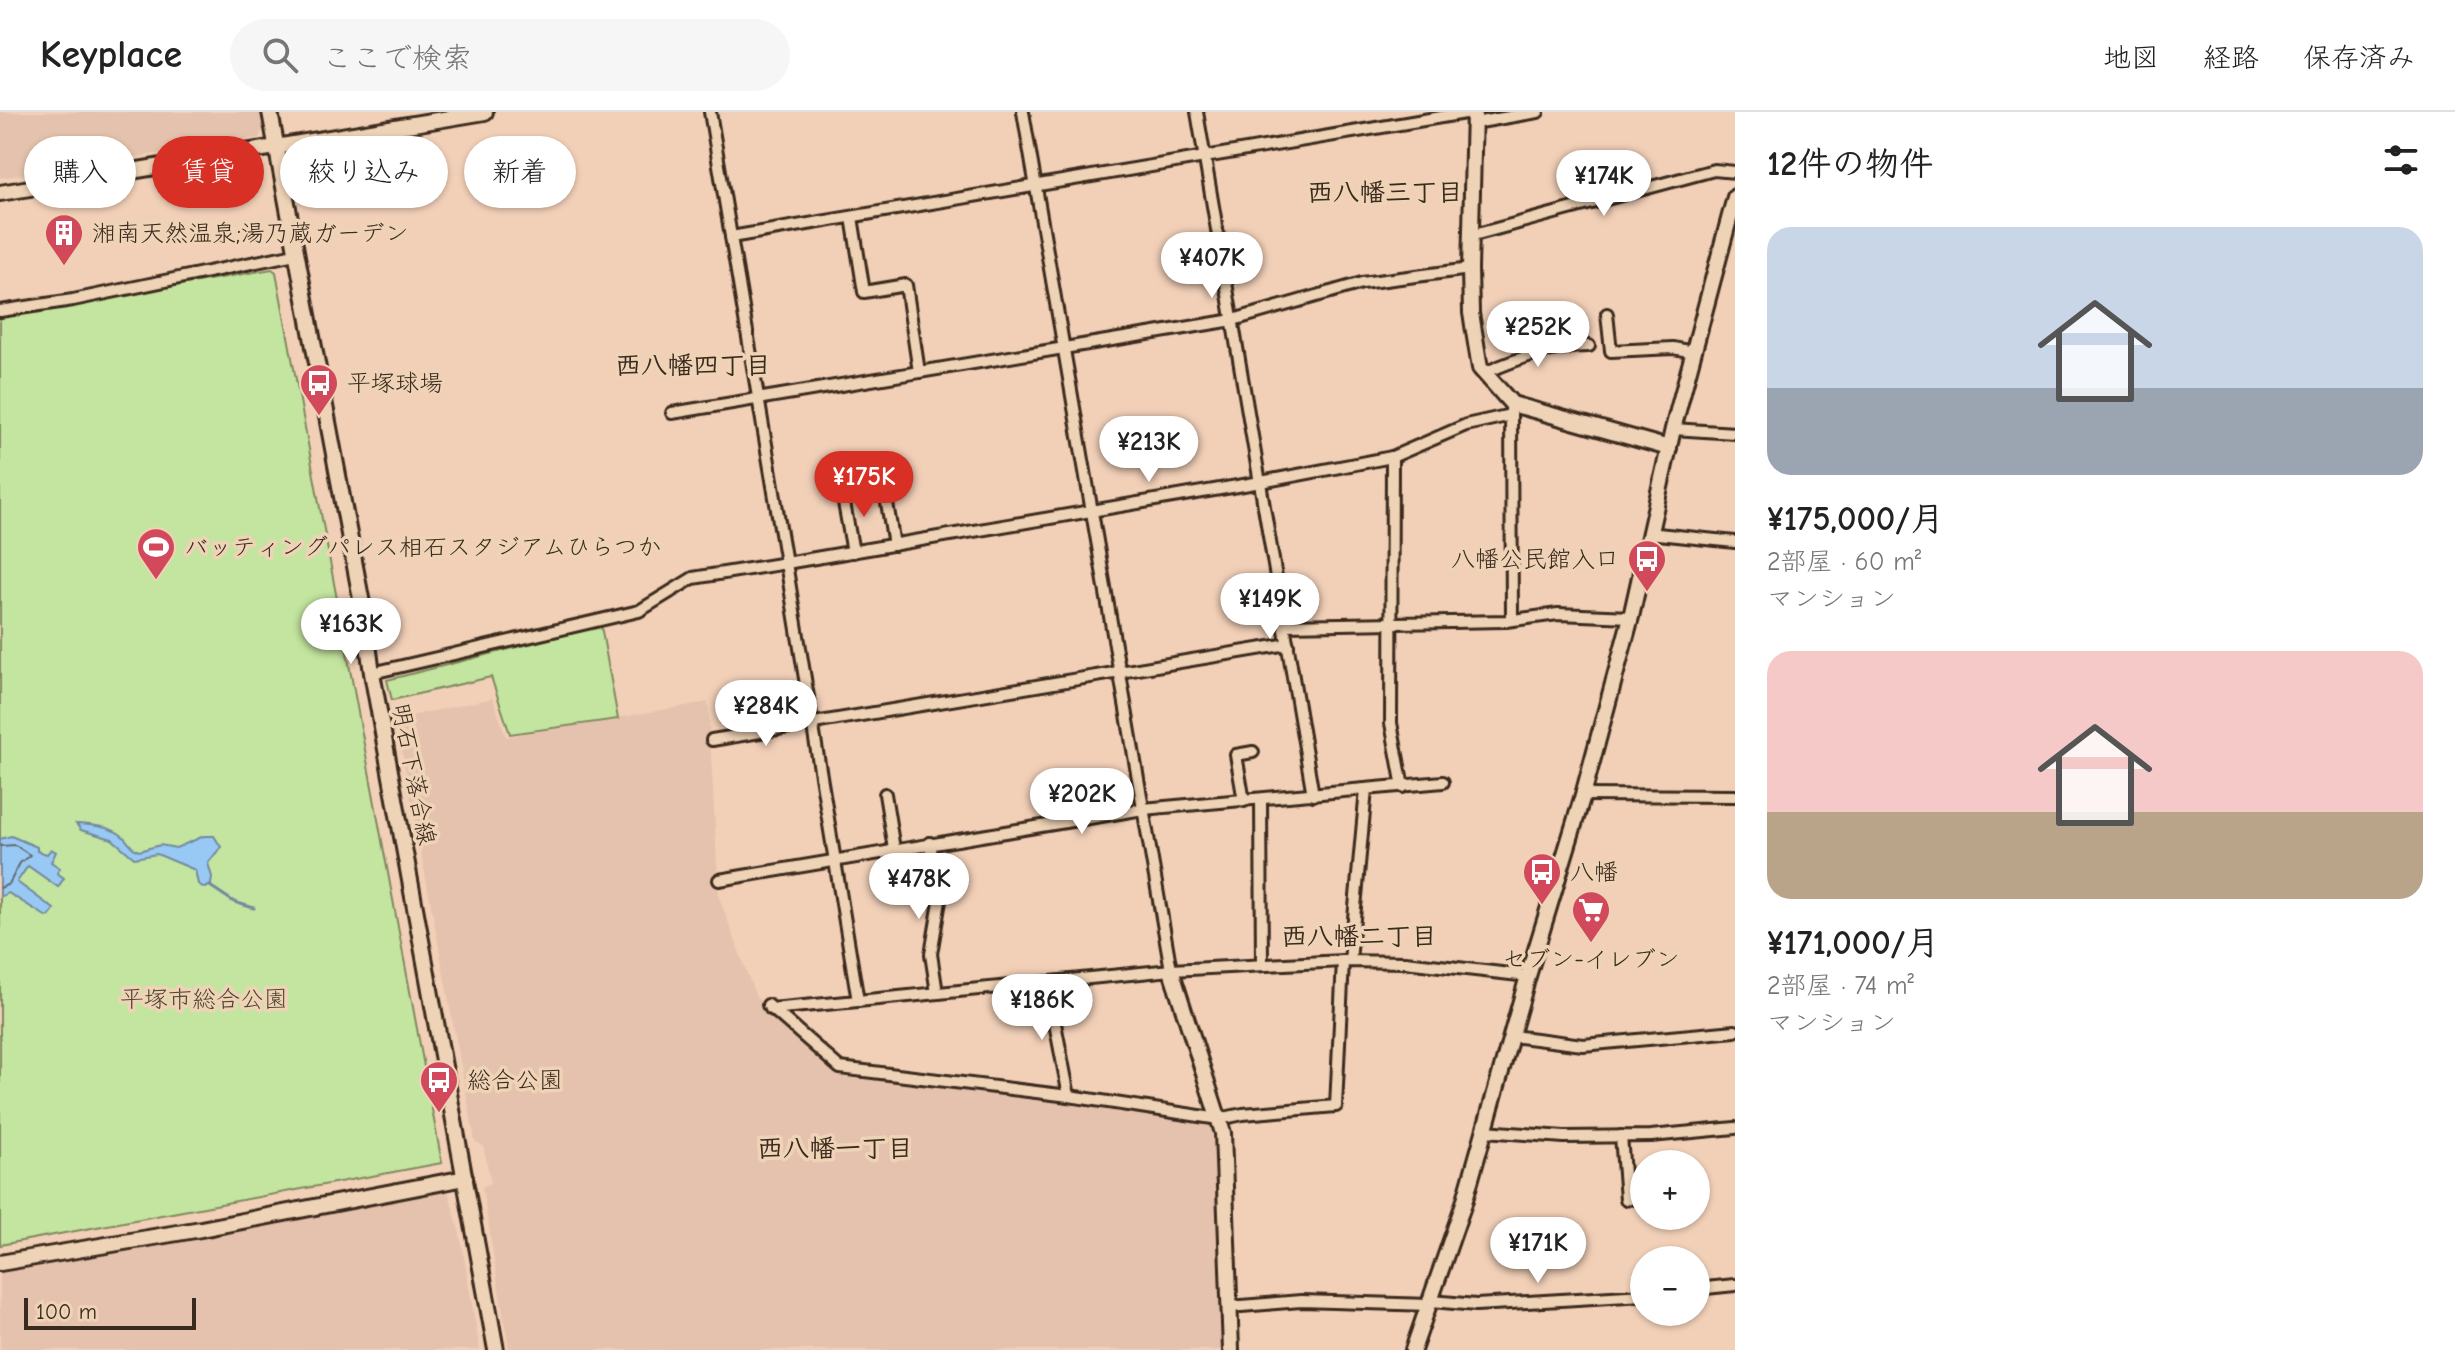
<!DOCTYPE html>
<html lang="ja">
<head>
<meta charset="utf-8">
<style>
	body { margin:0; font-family:"Comic Neue","Klee One",sans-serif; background:#f6f6f6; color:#222; height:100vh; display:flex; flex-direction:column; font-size:30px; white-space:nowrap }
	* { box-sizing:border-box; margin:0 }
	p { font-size:26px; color:#767676 }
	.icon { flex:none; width:44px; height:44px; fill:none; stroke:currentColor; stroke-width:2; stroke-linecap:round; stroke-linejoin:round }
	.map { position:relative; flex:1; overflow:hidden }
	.details { display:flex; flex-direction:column; background:#fff; width:720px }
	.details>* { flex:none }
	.hud { position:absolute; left:24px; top:24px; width:760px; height:72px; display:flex; gap:16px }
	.tools { position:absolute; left:1630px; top:1038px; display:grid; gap:16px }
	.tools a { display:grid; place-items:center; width:80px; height:80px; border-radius:50%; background:#fff; box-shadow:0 2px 6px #0004; font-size:40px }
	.scale { position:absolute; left:24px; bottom:20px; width:172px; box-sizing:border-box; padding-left:8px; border:4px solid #3b2a1e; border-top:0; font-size:22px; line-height:28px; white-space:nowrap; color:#3b2a1e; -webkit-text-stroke:6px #efd3b6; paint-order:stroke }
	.price { position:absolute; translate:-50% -68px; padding:0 18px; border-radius:28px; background:#fff; color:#222; font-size:26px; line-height:52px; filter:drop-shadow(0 2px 4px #0008) }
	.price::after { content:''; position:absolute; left:50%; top:48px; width:24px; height:18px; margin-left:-12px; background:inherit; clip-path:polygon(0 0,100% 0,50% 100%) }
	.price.current { background:#d93025; color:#fff }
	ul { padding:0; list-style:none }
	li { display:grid; align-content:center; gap:16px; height:424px; padding:0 32px }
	li span { display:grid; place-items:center; height:248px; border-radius:24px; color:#555 }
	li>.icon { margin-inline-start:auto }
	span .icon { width:144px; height:144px; fill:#fffc; stroke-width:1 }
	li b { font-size:34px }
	h2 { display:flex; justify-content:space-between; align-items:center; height:96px; padding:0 32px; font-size:34px }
	.pill { padding:0 28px; border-radius:36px; background:#fff; box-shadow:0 2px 6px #0004; font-size:28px; line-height:72px }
	.pill.current { background:#d93025; color:#fff }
	header { display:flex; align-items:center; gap:48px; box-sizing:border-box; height:112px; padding:0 40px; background:#fff; border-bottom:2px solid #e0e0e0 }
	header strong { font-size:38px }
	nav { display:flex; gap:44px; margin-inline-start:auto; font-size:28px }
	.search { width:560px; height:72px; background:#f6f6f6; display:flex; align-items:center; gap:20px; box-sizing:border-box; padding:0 28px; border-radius:44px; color:#767676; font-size:30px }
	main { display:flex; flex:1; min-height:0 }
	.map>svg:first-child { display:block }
	.built { fill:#e5c2ad }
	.green { fill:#c3e59f; stroke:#7f885e; stroke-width:2 }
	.water { fill:#98c9f4; stroke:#73899e; stroke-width:2 }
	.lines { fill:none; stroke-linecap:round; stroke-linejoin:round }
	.shore { stroke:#606a74; stroke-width:2 }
	.stream { stroke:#73899e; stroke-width:3 }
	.street-casing { stroke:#3b2a1e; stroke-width:16 }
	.secondary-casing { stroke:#3b2a1e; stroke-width:20 }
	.street { stroke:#efd3b6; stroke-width:10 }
	.secondary { stroke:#efd3b6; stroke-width:14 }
	.labels { text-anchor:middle; stroke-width:7; stroke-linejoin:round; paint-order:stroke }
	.poi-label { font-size:24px; fill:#3b2a1e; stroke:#efd3b6; text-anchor:start }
	.street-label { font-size:24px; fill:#3b2a1e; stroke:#efd3b6 }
	.park-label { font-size:24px; fill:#4f4631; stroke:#efd3b6 }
	.neighbourhood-label { font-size:26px; font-weight:bold; fill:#3b2a1e; stroke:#efd3b6 }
</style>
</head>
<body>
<header>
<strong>Keyplace</strong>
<div class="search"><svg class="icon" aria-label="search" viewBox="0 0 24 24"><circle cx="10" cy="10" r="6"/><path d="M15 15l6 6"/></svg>ここで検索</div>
<nav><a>地図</a><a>経路</a><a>保存済み</a></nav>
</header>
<main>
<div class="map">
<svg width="1735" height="1238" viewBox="0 0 1735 1238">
	<rect width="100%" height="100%" fill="#f2d0b8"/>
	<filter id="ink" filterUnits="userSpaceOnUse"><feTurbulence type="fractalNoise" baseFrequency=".0125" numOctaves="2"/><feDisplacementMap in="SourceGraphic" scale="16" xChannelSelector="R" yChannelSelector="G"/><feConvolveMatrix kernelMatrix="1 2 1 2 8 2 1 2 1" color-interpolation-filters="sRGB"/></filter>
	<g filter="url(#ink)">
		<g class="built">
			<path d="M0 0H260L263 17 259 26 0 66Z"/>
			<path d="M493 586 506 625 708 590 719 785 756 885 838 960 1207 1010 1212 1015 1225 1238H509L482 1075 491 1071 483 1034 475 1029 396 607Z"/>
			<path d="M448 1078 460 1122 480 1238H0V1160Z"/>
		</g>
		<g class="green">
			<path d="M272 157 276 160 442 1051 0 1133V204Z"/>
			<path d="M601 514 618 607 510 622 491 565 392 588 387 568Z"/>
		</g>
		<g class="water">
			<path d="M76 712C91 713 108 714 120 722 129 728 129 736 139 739L160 733 176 736 204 724H214L221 735 208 751 212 765 211 773 205 776 198 772 195 758 157 742 134 746 112 727 81 718Z"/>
			<path d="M11 724 37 735V739L47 742 51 737 56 740 51 750 60 756 57 761 64 766 58 775 28 754 17 770 54 797 50 804 47 805 8 781 0 785V727Z"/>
		</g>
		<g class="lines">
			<path class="shore" d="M0 734 15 733 30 743 20 751 9 772 0 776"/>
			<path class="stream" d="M210 774 234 790 254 796"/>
			<defs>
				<g id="street">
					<path d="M710 0 786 451 1261 370 1392 345 1466 313 1511 303"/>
					<path d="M1023 0 1171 858"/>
					<path d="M1197 0 1313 683"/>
					<path d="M1474 11 1538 0"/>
					<path d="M852 105 864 180 906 173 919 260"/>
					<path d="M1470 124 1714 58 1735 60"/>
					<path d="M731 125 1471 0"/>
					<path d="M0 199 73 188 295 142"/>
					<path d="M1607 202 1611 239 1673 236 1694 240"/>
					<path d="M1484 261C1519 246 1551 234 1589 234"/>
					<path d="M1511 298 1512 508"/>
					<path d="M672 301 1233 208 1362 171 1470 157"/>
					<path d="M1673 317 1735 321"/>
					<path d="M1392 345 1391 611 1403 675"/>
					<path d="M884 373 894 433"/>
					<path d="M842 380 853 440"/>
					<path d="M1648 421 1735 430"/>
					<path d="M1285 513 1506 509 1558 502 1631 505"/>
					<path d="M372 561 639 499 693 466 786 451 858 889 1171 858 1343 849 1405 850 1528 864"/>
					<path d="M712 628 1288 532"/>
					<path d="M885 682 894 737"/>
					<path d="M1583 683 1735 684"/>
					<path d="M1261 687 1262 853"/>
					<path d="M1244 689 1236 643 1253 640"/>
					<path d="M930 731 940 789 931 842 937 881"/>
					<path d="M719 768 1143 697 1443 670"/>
					<path d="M1350 849 1366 678"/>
					<path d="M1047 870 1069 984"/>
					<path d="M768 893 840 956 1069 984 1219 1007 1243 1002 1336 994 1343 849"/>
					<path d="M771 897 858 889"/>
					<path d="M1512 924 1583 933 1735 919"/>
					<path d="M1485 1019 1564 1025 1651 1024 1735 1016"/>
					<path d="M1621 1024 1626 1087 1644 1086"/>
					<path d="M1696 1177 1735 1173"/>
					<path d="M1432 1189 1476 1193 1644 1183"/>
					<path d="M1229 1195 1301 1189 1430 1193"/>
				</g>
				<g id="secondary">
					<path d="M270 0 363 497 372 561 496 1238"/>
					<path d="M1474 0 1470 157 1471 201 1480 256 1512 292 1669 336"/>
					<path d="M0 81 485 0"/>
					<path d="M1171 858 1223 1021 1231 1238"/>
					<path d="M0 1151 201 1117 465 1066"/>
					<path d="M1413 1238 1464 1091 1528 864 1583 683 1631 505 1673 317 1735 85"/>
				</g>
			</defs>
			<use href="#street" class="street-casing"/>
			<use href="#secondary" class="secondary-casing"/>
			<use href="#street" class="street"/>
			<use href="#secondary" class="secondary"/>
		</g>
	</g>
	<defs>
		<symbol id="building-pin" viewBox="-11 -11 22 30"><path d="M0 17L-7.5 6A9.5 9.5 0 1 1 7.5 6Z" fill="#d1495b" stroke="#efd3b6"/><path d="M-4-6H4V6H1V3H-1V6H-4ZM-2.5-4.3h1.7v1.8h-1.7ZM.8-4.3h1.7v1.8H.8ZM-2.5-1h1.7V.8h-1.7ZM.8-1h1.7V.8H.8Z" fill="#fff"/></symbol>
		<symbol id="bus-pin" viewBox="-11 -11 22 30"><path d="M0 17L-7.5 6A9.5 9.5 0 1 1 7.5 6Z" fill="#d1495b" stroke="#efd3b6"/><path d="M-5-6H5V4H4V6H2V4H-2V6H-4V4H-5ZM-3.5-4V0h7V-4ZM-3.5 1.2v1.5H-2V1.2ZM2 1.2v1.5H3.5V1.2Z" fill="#fff"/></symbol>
		<symbol id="stadium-pin" viewBox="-11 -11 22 30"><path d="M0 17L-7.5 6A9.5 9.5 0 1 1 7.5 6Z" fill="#d1495b" stroke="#efd3b6"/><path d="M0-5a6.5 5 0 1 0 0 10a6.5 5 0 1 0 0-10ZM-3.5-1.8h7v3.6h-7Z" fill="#fff"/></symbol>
		<symbol id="supermarket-pin" viewBox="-11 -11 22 30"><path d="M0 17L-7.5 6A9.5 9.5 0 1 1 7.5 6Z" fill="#d1495b" stroke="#efd3b6"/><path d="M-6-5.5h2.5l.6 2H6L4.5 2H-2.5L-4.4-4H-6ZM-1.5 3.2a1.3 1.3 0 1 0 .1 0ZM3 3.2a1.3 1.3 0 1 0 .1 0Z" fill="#fff"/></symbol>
	</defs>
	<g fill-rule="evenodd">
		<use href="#building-pin" x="42" y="99" width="44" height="60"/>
		<use href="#bus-pin" x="297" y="249" width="44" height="60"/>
		<use href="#stadium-pin" x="134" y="413" width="44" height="60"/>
		<use href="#bus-pin" x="1625" y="425" width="44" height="60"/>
		<use href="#bus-pin" x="1520" y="738" width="44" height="60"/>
		<use href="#supermarket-pin" x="1569" y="776" width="44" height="60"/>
		<use href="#bus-pin" x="417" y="946" width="44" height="60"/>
	</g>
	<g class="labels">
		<g class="poi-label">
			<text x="92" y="129">湘南天然温泉;湯乃蔵ガーデン</text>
			<text x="347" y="279">平塚球場</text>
			<text x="184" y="443">バッティングパレス相石スタジアムひらつか</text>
			<text x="1619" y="455" text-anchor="end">八幡公民館入口</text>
			<text x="1570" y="768">八幡</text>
			<text x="1591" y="855" text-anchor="middle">セブン-イレブン</text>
			<text x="467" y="976">総合公園</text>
		</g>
		<g class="street-label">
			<text transform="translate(414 662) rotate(79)" y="8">明石下落合線</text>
		</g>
		<g class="park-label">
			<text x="204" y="895">平塚市総合公園</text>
		</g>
		<g class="neighbourhood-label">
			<text x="1385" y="89">西八幡三丁目</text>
			<text x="693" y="262">西八幡四丁目</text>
			<text x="1359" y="833">西八幡二丁目</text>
			<text x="835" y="1045">西八幡一丁目</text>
		</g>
	</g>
</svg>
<div class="tools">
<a>+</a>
<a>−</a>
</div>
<div class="scale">100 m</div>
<b class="price" style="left:1604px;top:106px">¥174K</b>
<b class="price" style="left:1212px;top:188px">¥407K</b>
<b class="price" style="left:1538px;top:257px">¥252K</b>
<b class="price" style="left:1149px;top:372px">¥213K</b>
<b class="price current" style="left:864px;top:407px">¥175K</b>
<b class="price" style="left:1270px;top:529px">¥149K</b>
<b class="price" style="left:351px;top:554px">¥163K</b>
<b class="price" style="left:766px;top:636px">¥284K</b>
<b class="price" style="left:1082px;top:724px">¥202K</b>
<b class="price" style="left:919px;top:809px">¥478K</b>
<b class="price" style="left:1042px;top:930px">¥186K</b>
<b class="price" style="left:1538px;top:1173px">¥171K</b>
<div class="hud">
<a class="pill">購入</a>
<a class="pill current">賃貸</a>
<a class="pill">絞り込み</a>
<a class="pill">新着</a>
</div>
</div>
<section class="details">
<h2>12件の物件<svg class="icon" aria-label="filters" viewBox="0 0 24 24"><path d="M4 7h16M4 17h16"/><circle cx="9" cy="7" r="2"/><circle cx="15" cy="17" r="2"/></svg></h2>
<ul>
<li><span style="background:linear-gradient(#c9d6e8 65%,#9aa5b1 0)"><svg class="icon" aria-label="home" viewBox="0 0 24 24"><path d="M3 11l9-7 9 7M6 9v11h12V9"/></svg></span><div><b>¥175,000/月</b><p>2部屋 · 60 m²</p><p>マンション</p></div></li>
<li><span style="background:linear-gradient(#f6c9c9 65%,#b9a48a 0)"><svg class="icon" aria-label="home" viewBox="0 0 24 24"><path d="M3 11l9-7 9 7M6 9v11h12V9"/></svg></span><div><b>¥171,000/月</b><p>2部屋 · 74 m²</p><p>マンション</p></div></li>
</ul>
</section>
</main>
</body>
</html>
